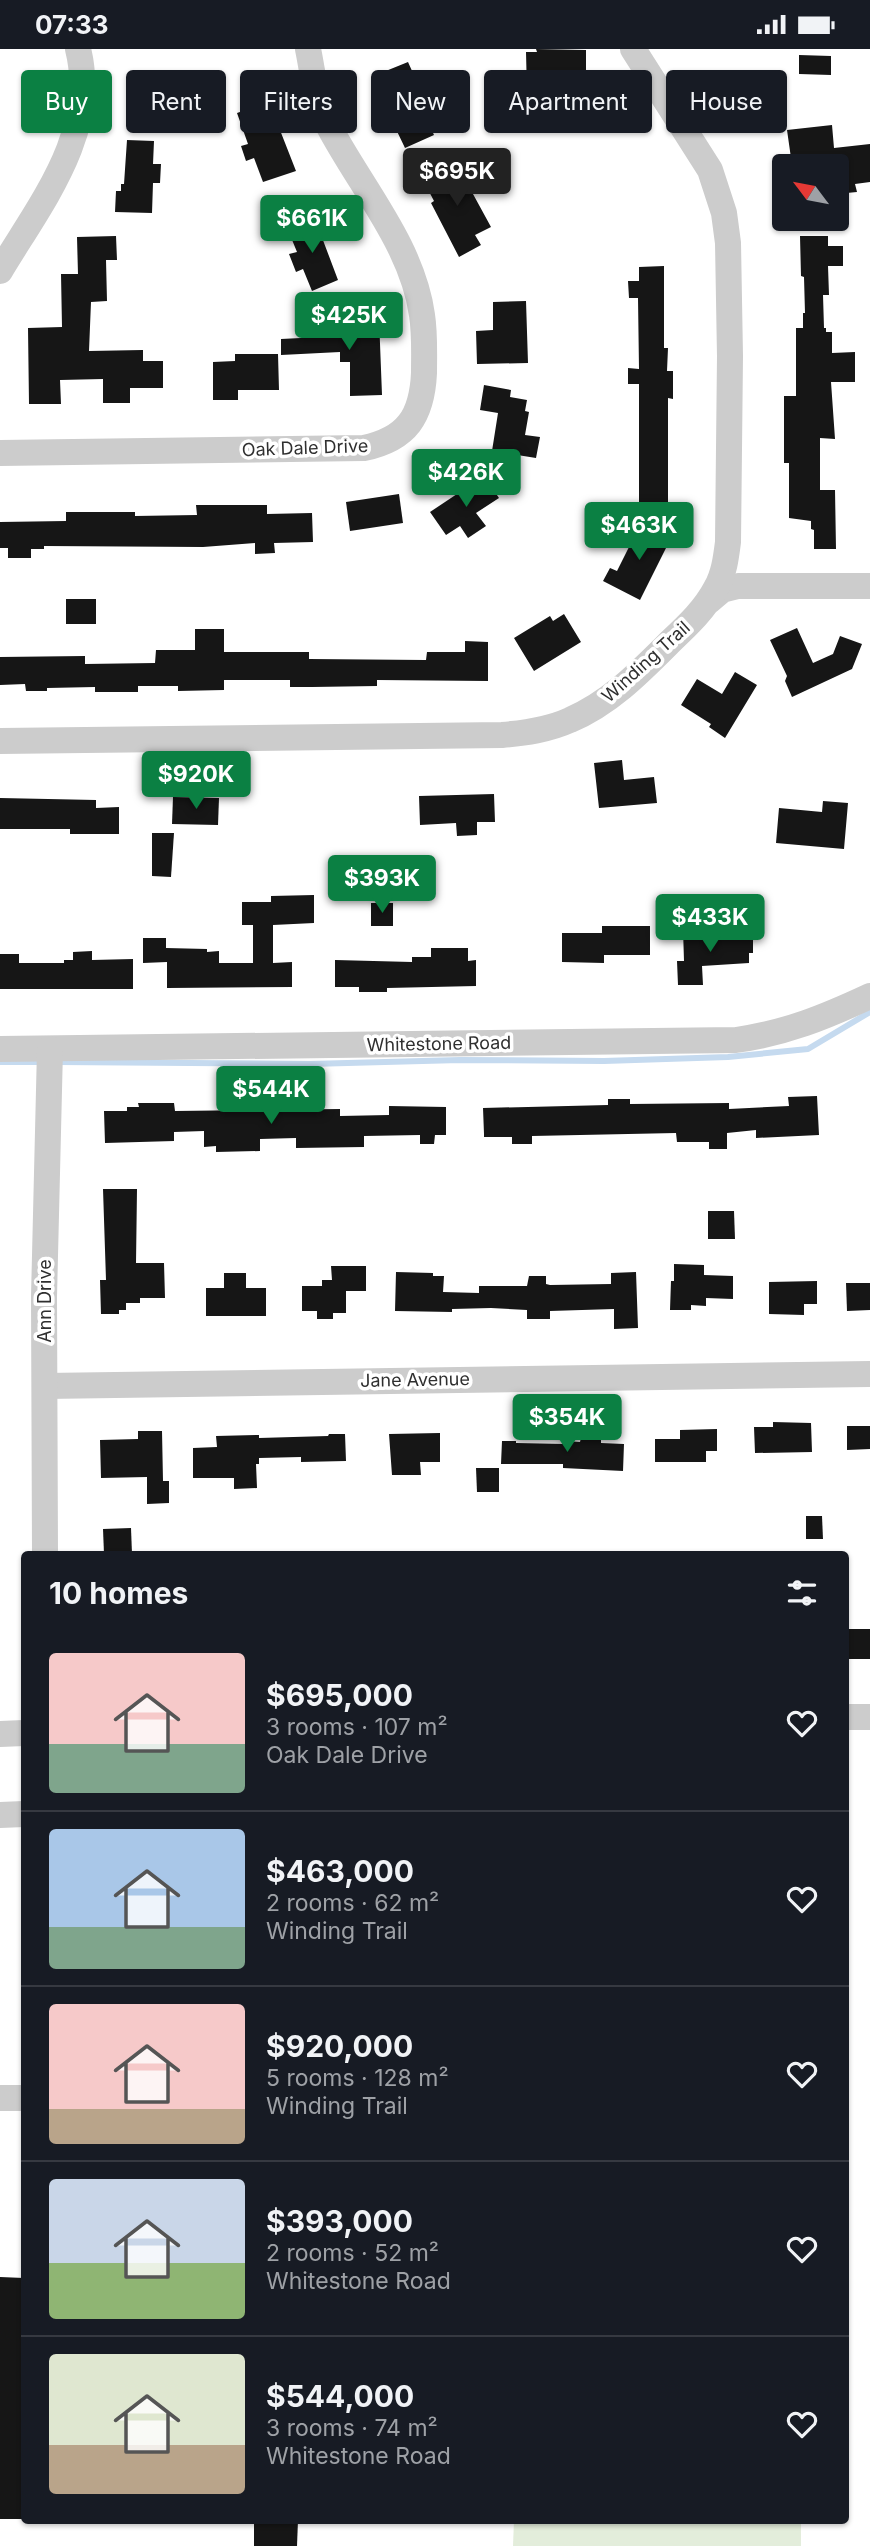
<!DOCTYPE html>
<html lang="en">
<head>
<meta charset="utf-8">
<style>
	body { margin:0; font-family:Inter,sans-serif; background:#20242c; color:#f1f3f6; height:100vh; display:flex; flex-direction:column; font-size:26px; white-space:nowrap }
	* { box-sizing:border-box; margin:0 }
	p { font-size:23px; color:#9ea1a6 }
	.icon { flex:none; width:38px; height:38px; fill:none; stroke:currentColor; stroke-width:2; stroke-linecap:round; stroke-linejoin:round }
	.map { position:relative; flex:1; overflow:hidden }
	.panel { position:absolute; left:21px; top:1502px; width:828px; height:973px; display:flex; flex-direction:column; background:#171b24; border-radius:7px; box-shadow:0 2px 5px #0004 }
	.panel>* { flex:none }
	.hud { position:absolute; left:21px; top:21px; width:830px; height:63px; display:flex; gap:14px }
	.needle { width:46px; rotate:302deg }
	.buttons { position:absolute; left:772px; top:105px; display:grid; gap:14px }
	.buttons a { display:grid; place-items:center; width:77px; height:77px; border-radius:7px; background:#171b24; box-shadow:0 2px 5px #0004; font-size:35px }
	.price { position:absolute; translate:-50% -60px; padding:0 16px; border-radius:7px; background:#0b8043; color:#fff; font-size:23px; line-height:46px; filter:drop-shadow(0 2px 4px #0008) }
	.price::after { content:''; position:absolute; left:50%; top:42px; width:21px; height:16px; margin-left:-10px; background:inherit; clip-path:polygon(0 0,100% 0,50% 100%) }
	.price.active { background:#222; color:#fff }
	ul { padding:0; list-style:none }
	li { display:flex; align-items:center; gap:21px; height:175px; padding:0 28px }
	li+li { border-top:2px solid #363941 }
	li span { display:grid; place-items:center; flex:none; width:196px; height:140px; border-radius:7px; color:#555 }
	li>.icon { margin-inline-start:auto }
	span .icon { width:84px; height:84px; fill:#fffc; stroke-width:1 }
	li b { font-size:30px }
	h2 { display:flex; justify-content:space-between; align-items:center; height:84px; padding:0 28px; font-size:30px }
	.tag { padding:0 24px; border-radius:7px; background:#171b24; box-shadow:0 2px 5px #0004; font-size:24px; line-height:63px }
	.tag.active { background:#0b8043; color:#fff }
	.status { display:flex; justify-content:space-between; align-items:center; height:49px; padding:0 35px; background:#171b24; direction:ltr }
	.status svg { height:19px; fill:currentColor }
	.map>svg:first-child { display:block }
	.green { fill:#e3eddb }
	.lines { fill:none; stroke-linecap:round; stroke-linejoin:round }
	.stream { stroke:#c5daef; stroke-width:6 }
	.building { fill:#161616 }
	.minor { stroke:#ccc; stroke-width:26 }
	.labels { text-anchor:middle; stroke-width:7; stroke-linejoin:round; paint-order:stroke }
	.street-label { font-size:18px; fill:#2f2f2f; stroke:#fff }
</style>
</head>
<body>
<div class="status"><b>07:33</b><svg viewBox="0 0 49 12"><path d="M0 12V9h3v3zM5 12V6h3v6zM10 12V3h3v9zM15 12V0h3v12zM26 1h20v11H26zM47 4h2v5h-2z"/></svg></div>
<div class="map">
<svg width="870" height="2497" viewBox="0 0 870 2497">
	<rect width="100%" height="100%" fill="#fff"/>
	<path class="green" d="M514 2471H801V2497H513Z"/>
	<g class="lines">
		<g class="stream">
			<path d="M0 1013H42"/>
			<path d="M57 1013 310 1015 460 1011 604 1012 728 1008 808 1000 870 963"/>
		</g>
	</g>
	<g class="building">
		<path d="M536 0 586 1V26H580L581 65H537V44H527L526 3H537Z"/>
		<path d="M799 6 831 7V26L799 25Z"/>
		<path d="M408 13 430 62 424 64 434 86 405 99 371 28Z"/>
		<path d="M269 53 296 122 263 133 254 109 246 112 241 97 248 95 237 64Z"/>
		<path d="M832 76 834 99 870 95V133L855 135 857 143 836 145V117H811L810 107 791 109 787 81Z"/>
		<path d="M127 91 154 92 153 115H161L160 134H153L152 164 115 163 116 142H121V135H124Z"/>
		<path d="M455 112 491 178 475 186 481 196 459 208 431 154 434 152 422 129Z"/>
		<path d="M315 170 338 231 312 242 303 220 296 223 289 205 297 203 288 181Z"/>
		<path d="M116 187 117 211H106L107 252 91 253 89 302 143 301V312H163V339H130V354H103V330L60 331 61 355H29L28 279 62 278 61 225H78L77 188Z"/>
		<path d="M800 187H828V197H843V217H828L829 246H823L824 279H826V283H832V304L855 303V333H831L835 390 820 389V441H835L836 500H814V481L811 480V472L789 469V414H784V347H796V279H803V264H805L804 228 801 227Z"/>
		<path d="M664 217V299H668L667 322H673V350L668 349V455H639V335H628V319L639 320 638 249H629L628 232H639V218Z"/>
		<path d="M526 252 528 314 477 315 476 282 493 281V253Z"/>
		<path d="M339 269H379L382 346 350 347V313H340V303L281 306V290L340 287Z"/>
		<path d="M235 305H278L279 341H238V351H213V313L235 312Z"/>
		<path d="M484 336 511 341 510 348 527 351 525 362 529 363 525 386 540 388 536 409 492 402 498 364 480 361Z"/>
		<path d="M484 427 499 449 476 464 486 477 468 489 460 477 446 486 430 463Z"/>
		<path d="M399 445 403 474 350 482 346 453Z"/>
		<path d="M196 456H267V465L312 464 313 493 274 494 275 504 255 505V494L203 498 44 497V500H31V509H8V499H0V473L66 472V463H135V467L197 466Z"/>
		<path d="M641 474 671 489 640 551 603 532 610 519 617 522Z"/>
		<rect x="66" y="550" width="30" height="25"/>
		<path d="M564 565 581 593 534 622 514 589 550 567 553 572Z"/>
		<path d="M797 579 813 614 833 605 840 587 862 595 852 620 792 648 785 632 787 627 770 591Z"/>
		<path d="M195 580H224V603H309V610L426 611 427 603H465V592L488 593V632L377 631V637L312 638H290V631H224V641L178 642V637H138V643H95V638L47 639V642H26L25 635 0 636V608L85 607V615L155 614 156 601H195Z"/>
		<path d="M735 623 757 636 725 689 709 678 711 675 681 656 697 630 722 645Z"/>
		<path d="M622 711 624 731 654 728 657 754 599 759 594 714Z"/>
		<path d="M494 745 495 773H477V786L457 787 456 774 420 776 419 747Z"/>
		<path d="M173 748 219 749 218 776 172 775Z"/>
		<path d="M0 749 96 751V759L119 758V785H70V780H0Z"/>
		<path d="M823 752 848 754 844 800 776 794 779 759 822 763Z"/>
		<path d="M152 784H174L171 828 152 827Z"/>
		<path d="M314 846V874L273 876V914L292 913V938L167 939V913L143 914V889H166V899L207 900V903L219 902V914H253V876H242V853H271V847Z"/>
		<rect x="371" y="854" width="22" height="23"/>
		<path d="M602 877H650V906H604V914L562 913V884H602Z"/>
		<path d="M683 880H705V885L728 884V888L753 887V904H749V914L702 917 703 936H678L677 912H684Z"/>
		<path d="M431 899H468V912L476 911V937L387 939V943H359V938H335V911L412 913V908H431Z"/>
		<path d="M92 902V911L133 910V940H0V905H19V914H64V911H73V903Z"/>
		<path d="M817 1047 819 1086 756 1089V1081L727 1084V1100H709V1093H677L676 1084 532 1087V1095H512V1088H484V1085L483 1059 608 1056V1050H630V1055L729 1054V1060L789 1057 788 1048Z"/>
		<path d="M138 1054H174L175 1062 340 1060V1067L389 1066V1057L446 1058V1086H435L434 1095H420V1086L364 1087V1098L296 1099V1089L260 1090V1102L216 1103V1097L204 1098V1082L174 1083V1092L105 1094 104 1062H127V1058H139Z"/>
		<path d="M103 1140H137L136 1214H164L165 1249H140V1254H126V1261H119V1265H101L100 1231H106Z"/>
		<path d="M708 1162H734L735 1190H708Z"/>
		<path d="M674 1215 704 1216V1226L733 1227V1250L706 1249V1257L691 1256V1261H670L671 1232H674Z"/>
		<path d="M331 1217H366V1242H346V1264H333V1270H317V1262H302V1237H322V1231H332Z"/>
		<path d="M396 1223 433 1224V1227H444L443 1243 479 1244V1237H527L529 1227H546V1235L550 1236 611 1235V1224L636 1223 638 1279 614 1280V1260L550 1262V1270H527V1261L491 1259 452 1260V1263L395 1262Z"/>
		<path d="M224 1224H246V1239H266V1267H206V1239H224Z"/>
		<path d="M817 1232V1255H804V1266L769 1265V1233Z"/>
		<path d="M846 1234H870V1261L847 1262Z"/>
		<path d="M773 1373 811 1374 812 1403 755 1404 754 1378H773Z"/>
		<path d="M847 1377H870V1400L847 1401Z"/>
		<path d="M717 1380V1402H706V1413H655V1390H680V1381Z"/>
		<path d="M138 1382H162L163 1432H169V1454L147 1455V1428L101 1429 100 1391 138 1390Z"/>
		<path d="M440 1384V1413H420L421 1426H392L389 1385Z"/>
		<path d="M329 1385H345L346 1412 301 1413V1408L259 1409V1415H256L257 1439 234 1440V1429H193V1399L217 1398 216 1387 259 1386V1389L328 1387Z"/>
		<path d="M581 1389 601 1390V1394L624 1395 623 1422 563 1419V1415H501L502 1392H516V1394L564 1395V1392L580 1393Z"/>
		<path d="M476 1419H499V1443H477Z"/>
		<path d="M806 1467H822L823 1490H806Z"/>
		<path d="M131 1479 132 1505H104L103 1480Z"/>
		<rect x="845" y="1580" width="25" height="30"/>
		<path d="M0 2228 24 2229V2470H0Z"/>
		<path d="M254 2471H298L297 2497H254Z"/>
	</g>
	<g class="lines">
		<g class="minor">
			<path d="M0 222C40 155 99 83 78 0"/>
			<path d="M0 404 364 399C407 390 422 367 424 324 424 305 425 285 422 266 412 194 358 135 326 72 315 50 313 24 308 0"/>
			<path d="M709 552 722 541 738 537H870"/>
			<path d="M0 692 502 686C525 684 548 681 570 671 610 654 640 623 671 592 688 576 705 560 716 539 724 525 726 509 728 493L730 307 728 194 724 164 710 121 633 0"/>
			<path d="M0 1000 736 991C786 984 825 968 870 947"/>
			<path d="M45 1337 870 1325"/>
			<path d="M45 1505 44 1248 50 1000"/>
			<path d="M845 1668H870"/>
			<path d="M0 1685 24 1684"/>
			<path d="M0 1766 24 1765"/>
			<path d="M0 2049H24"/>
		</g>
	</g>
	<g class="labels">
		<g class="street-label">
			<text transform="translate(305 399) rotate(-2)" y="6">Oak Dale Drive</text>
			<text transform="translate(646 613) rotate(-42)" y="6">Winding Trail</text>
			<text transform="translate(439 995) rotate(-1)" y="6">Whitestone Road</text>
			<text transform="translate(45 1252) rotate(-90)" y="6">Ann Drive</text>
			<text transform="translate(415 1331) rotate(-1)" y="6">Jane Avenue</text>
		</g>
	</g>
</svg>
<div class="buttons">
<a><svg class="needle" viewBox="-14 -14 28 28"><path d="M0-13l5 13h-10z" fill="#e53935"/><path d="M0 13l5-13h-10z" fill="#9ea1a6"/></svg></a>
</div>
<b class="price active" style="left:457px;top:159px">$695K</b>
<b class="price" style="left:312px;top:206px">$661K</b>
<b class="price" style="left:349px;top:303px">$425K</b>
<b class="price" style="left:466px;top:460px">$426K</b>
<b class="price" style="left:639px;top:513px">$463K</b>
<b class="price" style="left:196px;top:762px">$920K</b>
<b class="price" style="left:382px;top:866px">$393K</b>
<b class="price" style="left:710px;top:905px">$433K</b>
<b class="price" style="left:271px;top:1077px">$544K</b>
<b class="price" style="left:567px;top:1405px">$354K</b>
<div class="hud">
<a class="tag active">Buy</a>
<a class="tag">Rent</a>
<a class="tag">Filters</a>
<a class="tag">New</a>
<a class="tag">Apartment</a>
<a class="tag">House</a>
</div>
<section class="panel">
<h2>10 homes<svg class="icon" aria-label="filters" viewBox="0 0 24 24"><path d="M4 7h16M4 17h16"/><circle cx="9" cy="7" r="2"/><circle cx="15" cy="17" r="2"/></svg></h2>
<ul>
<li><span style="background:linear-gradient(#f6c9c9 65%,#7fa58c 0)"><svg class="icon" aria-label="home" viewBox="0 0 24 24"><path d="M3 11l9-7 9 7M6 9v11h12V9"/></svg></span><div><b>$695,000</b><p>3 rooms · 107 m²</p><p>Oak Dale Drive</p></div><svg class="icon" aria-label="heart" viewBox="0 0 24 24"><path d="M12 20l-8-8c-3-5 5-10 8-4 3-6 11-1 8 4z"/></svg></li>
<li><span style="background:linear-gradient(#a9c7e8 70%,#7fa58c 0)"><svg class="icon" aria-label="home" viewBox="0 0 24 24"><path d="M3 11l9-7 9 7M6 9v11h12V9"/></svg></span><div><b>$463,000</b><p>2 rooms · 62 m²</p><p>Winding Trail</p></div><svg class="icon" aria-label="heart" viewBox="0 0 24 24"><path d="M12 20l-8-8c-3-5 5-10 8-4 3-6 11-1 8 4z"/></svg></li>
<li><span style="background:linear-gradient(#f6c9c9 75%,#b9a48a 0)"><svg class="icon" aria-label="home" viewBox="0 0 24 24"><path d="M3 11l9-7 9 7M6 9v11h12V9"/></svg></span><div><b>$920,000</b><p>5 rooms · 128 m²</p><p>Winding Trail</p></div><svg class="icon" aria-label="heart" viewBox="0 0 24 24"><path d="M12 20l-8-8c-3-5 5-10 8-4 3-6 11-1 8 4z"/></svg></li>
<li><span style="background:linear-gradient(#c9d6e8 60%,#8fb573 0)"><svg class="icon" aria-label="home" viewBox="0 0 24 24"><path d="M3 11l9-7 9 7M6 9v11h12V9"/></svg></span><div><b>$393,000</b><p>2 rooms · 52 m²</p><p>Whitestone Road</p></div><svg class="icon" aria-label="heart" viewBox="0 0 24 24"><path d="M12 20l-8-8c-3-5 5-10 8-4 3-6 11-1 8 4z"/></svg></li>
<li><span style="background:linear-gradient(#dfe7d0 65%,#b9a48a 0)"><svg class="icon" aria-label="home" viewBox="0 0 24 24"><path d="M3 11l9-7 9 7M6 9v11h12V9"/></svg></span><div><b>$544,000</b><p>3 rooms · 74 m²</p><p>Whitestone Road</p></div><svg class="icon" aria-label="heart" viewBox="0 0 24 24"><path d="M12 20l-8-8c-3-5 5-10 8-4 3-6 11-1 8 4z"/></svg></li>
</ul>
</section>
</div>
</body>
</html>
